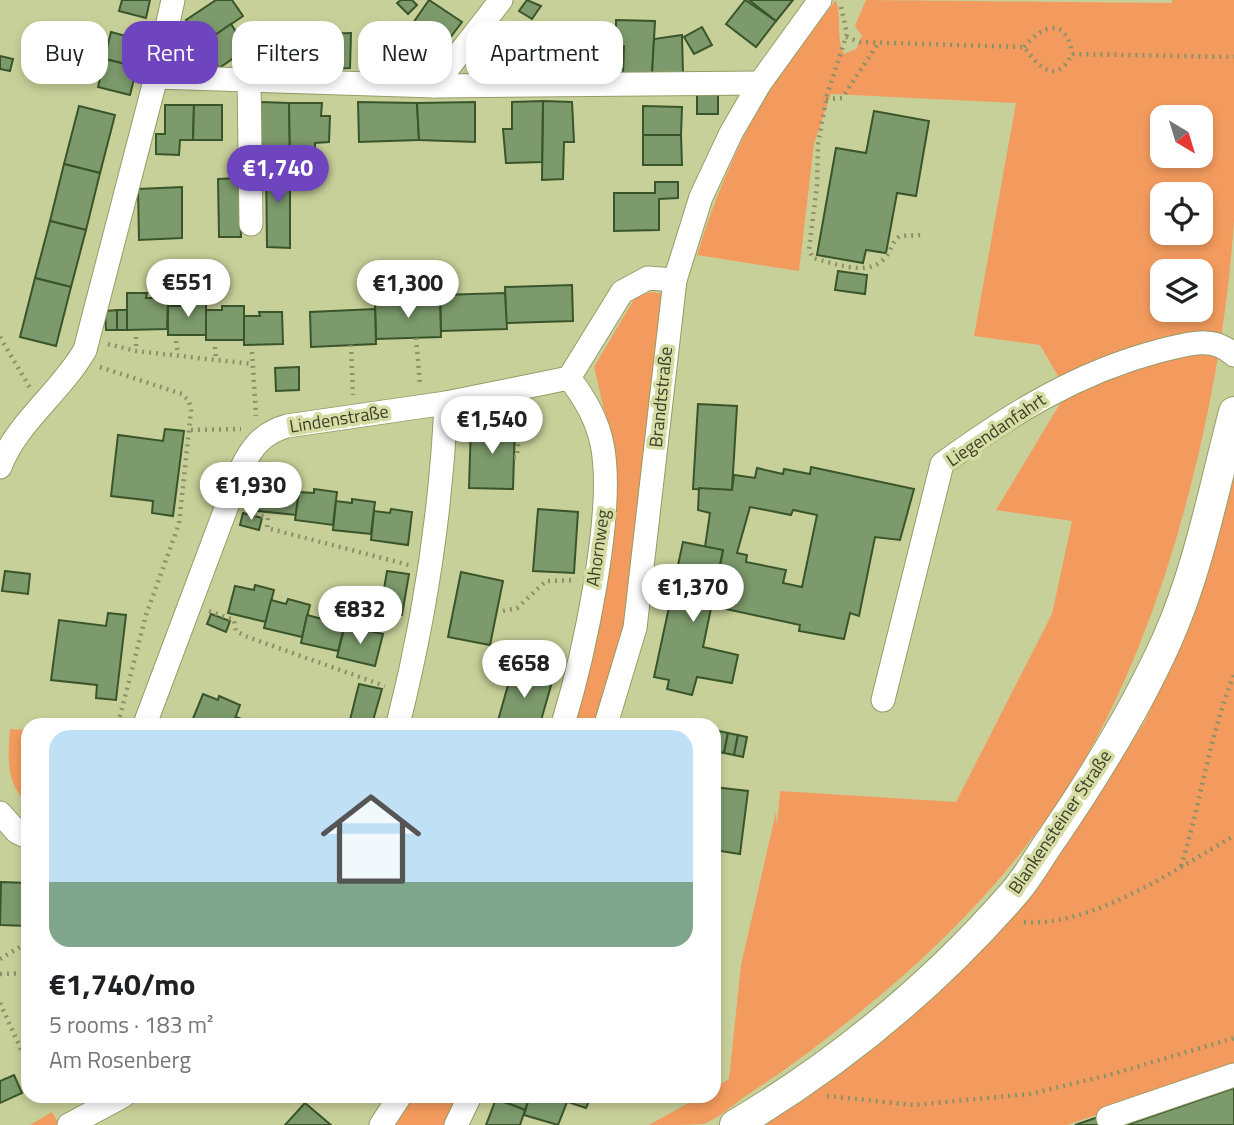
<!DOCTYPE html>
<html lang="en">
<head>
<meta charset="utf-8">
<style>
	body { margin:0; font-family:"Titillium Web",sans-serif; background:#f2f2f2; color:#202124; height:100vh; display:flex; flex-direction:column; font-size:26px; white-space:nowrap }
	* { box-sizing:border-box; margin:0 }
	p { font-size:23px; color:#757577 }
	.icon { flex:none; width:38px; height:38px; fill:none; stroke:currentColor; stroke-width:2; stroke-linecap:round; stroke-linejoin:round }
	.map { position:relative; flex:1; overflow:hidden }
	.drawer { position:absolute; left:21px; top:718px; width:700px; height:385px; display:flex; flex-direction:column; background:#fff; border-radius:21px; box-shadow:0 4px 10px #0003 }
	.drawer>* { flex:none }
	.banner { position:absolute; left:21px; top:21px; width:700px; height:63px; display:flex; gap:14px }
	.needle { width:46px; rotate:142deg }
	.buttons { position:absolute; left:1150px; top:105px; display:grid; gap:14px }
	.buttons a { display:grid; place-items:center; width:63px; height:63px; border-radius:14px; background:#fff; box-shadow:0 4px 10px #0003; font-size:35px }
	.price { position:absolute; translate:-50% -60px; padding:0 16px; border-radius:24px; background:#fff; color:#222; font-size:23px; line-height:46px; filter:drop-shadow(0 2px 4px #0008) }
	.price::after { content:''; position:absolute; left:50%; top:42px; width:21px; height:16px; margin-left:-10px; background:inherit; clip-path:polygon(0 0,100% 0,50% 100%) }
	.price.on { background:#6e45be; color:#fff }
	ul { padding:0; list-style:none }
	li { display:grid; align-content:center; gap:14px; height:371px; padding:0 28px }
	li span { display:grid; place-items:center; height:217px; border-radius:21px; color:#555 }
	li>.icon { margin-inline-start:auto }
	span .icon { width:126px; height:126px; fill:#fffc; stroke-width:1 }
	li b { font-size:30px }
	.tag { padding:0 24px; border-radius:21px; background:#fff; box-shadow:0 4px 10px #0003; font-size:24px; line-height:63px }
	.tag.on { background:#6e45be; color:#fff }
	.map>svg:first-child { display:block }
	.green { fill:#f39b5e; fill-rule:evenodd }
	.building { fill:#7c9a6b; stroke:#3a552a; stroke-width:2; fill-rule:evenodd }
	.lines { fill:none; stroke-linecap:round; stroke-linejoin:round }
	.minor-casing { stroke:#959c66; stroke-width:25 }
	.major-casing { stroke:#959c66; stroke-width:32 }
	.path { stroke:#8b9168; stroke-width:4.5; stroke-dasharray:2 5; stroke-linecap:butt }
	.minor { stroke:#fff; stroke-width:23 }
	.major { stroke:#fff; stroke-width:30 }
	.labels { text-anchor:middle; stroke-width:7; stroke-linejoin:round; paint-order:stroke }
	.street-label { font-size:18px; fill:#3c3f28; stroke:#d5dda5 }
</style>
</head>
<body>
<div class="map">
<svg width="1234" height="1125" viewBox="0 0 1234 1125">
	<rect width="100%" height="100%" fill="#c8d099"/>
	<g class="green">
		<path d="M836 0C842 18 836 38 844 54L856 49 862 36 855 26 866 0 1172 3V0H1234C1234 73 1234 148 1234 221 1222 403 1164 643 1062 796 1005 882 935 952 855 1016 819 1045 783 1072 744 1097 732 1106 718 1118 704 1124 689 1125 665 1125 649 1125L701 1096H714V1088L729 1079 741 965 776 812 777 827 780 791 956 802 1052 614 1072 521 996 510 1067 392 1040 345 974 336 1016 103 831 94 814 144 799 271 697 255C715 196 741 135 774 82 792 53 816 27 836 0ZM1162 117H1200V156H1162ZM1162 194H1200V233H1162ZM1162 271H1200V310H1162Z"/>
		<path d="M653 292 663 294 625 632 597 724H572L614 452 594 367 636 296Z"/>
		<path d="M1234 460V1068L1067 1125H761L1028 895 1089 810 1145 721 1183 638Z"/>
		<path d="M10 729 28 730V804C5 784 8 756 10 729Z"/>
		<path d="M408 1096H464L449 1125H389Z"/>
		<path d="M52 1112 59 1125H30Z"/>
	</g>
	<g class="building">
		<path d="M122 0H150L146 18 119 11Z"/>
		<path d="M216 0H232L243 16 202 44 186 20Z"/>
		<path d="M401 0H412L417 5 408 14 397 3Z"/>
		<path d="M429 0 462 22 443 47 413 23Z"/>
		<path d="M527 0 541 6 532 19 519 11Z"/>
		<path d="M745 0 776 21 756 47 726 24Z"/>
		<path d="M749 0H793L776 21Z"/>
		<path d="M616 20 655 21 652 75H623L624 46H616Z"/>
		<path d="M413 23 443 47 426 71 395 47Z"/>
		<path d="M231 24 247 49 219 68 202 44Z"/>
		<path d="M702 27 712 45 694 54 684 37Z"/>
		<path d="M111 32 144 41 137 67 71 50 73 40 107 48Z"/>
		<path d="M351 33 350 68 320 69 319 34Z"/>
		<path d="M319 34 320 69 289 70 288 36Z"/>
		<path d="M682 35 683 74 652 75 654 39Z"/>
		<path d="M525 36H557L556 76H525Z"/>
		<path d="M557 36 587 37V75L556 76Z"/>
		<path d="M71 50 85 54 81 69 67 65Z"/>
		<path d="M85 54 137 67 130 95 98 87 102 70 83 65Z"/>
		<path d="M0 56 13 59 10 71 0 69Z"/>
		<rect x="697" y="95" width="21" height="19"/>
		<path d="M543 101 572 102 574 142H564L563 179 542 180Z"/>
		<path d="M543 101 542 162 506 163 503 129H512V102Z"/>
		<path d="M261 102 289 103 290 148 261 149Z"/>
		<path d="M358 102 417 103 419 140 359 142Z"/>
		<path d="M475 102V142L419 140 417 103Z"/>
		<path d="M289 103H322L321 116H330L329 142 315 143V161H290Z"/>
		<path d="M165 105H194L193 140H180L179 155 156 154V134H165Z"/>
		<path d="M194 105H222V140H193Z"/>
		<path d="M79 106 115 115 100 173 64 164Z"/>
		<path d="M643 106 682 107 681 135H643Z"/>
		<path d="M874 111 929 121 916 196 897 193 886 253 866 250 863 263 817 255 836 148 866 153Z"/>
		<path d="M643 135H681L682 165H643Z"/>
		<path d="M290 163V248L267 247 266 164Z"/>
		<path d="M64 164 100 173 86 230 50 221Z"/>
		<path d="M239 178 241 237H219L218 179Z"/>
		<path d="M655 182H678V198L659 199V230L614 231V193H655Z"/>
		<path d="M182 187V238L139 240 138 189Z"/>
		<path d="M50 221 86 230 71 287 35 278Z"/>
		<path d="M838 271 867 275 865 294 835 290Z"/>
		<path d="M35 278 71 287 56 346 20 337Z"/>
		<path d="M572 285 573 321 506 323 505 287Z"/>
		<path d="M127 293H147L146 298H168L167 329 127 330Z"/>
		<path d="M505 293 507 329 441 331 440 295Z"/>
		<path d="M440 301 441 337 376 339 375 303Z"/>
		<path d="M182 302H206V335H168V306H182Z"/>
		<path d="M222 306H244V340H206V310H222Z"/>
		<path d="M375 309 376 344 311 347 310 312Z"/>
		<path d="M117 310V330H106L105 311Z"/>
		<rect x="117" y="310" width="10" height="20"/>
		<path d="M259 312H282L283 344 244 345V316H260Z"/>
		<path d="M299 367V390L276 391 275 368Z"/>
		<path d="M698 404 737 406 732 490 693 489Z"/>
		<path d="M471 423 515 424 513 489 469 488Z"/>
		<path d="M165 429 184 431 173 516 152 513 153 501 111 496 118 435 163 441Z"/>
		<path d="M811 467 914 489 900 540 875 537 859 616 850 613 844 639 799 631 800 625 712 606 723 550 705 547 710 513 698 510 699 488 732 490 734 475 755 478 757 468 783 474 784 469 810 474ZM750 507 791 515 793 510 817 515 802 587 783 583 786 570 746 562 747 555 737 553Z"/>
		<path d="M276 480 300 482 296 515 258 511 261 482 276 483Z"/>
		<path d="M314 489 337 492 333 525 295 520 299 492 314 493Z"/>
		<path d="M352 499 375 502 371 534 333 530 336 501 352 503Z"/>
		<path d="M391 509 412 512 408 545 371 540 374 511 390 513Z"/>
		<path d="M538 509 578 512 574 573 533 571Z"/>
		<path d="M243 513 262 518 259 530 240 525Z"/>
		<path d="M683 542 723 550 703 647 738 655 732 683 697 677 692 695 667 689 669 680 654 677Z"/>
		<path d="M5 571 30 574 28 594 2 591Z"/>
		<path d="M387 571 409 574 402 615 380 612Z"/>
		<path d="M461 572 503 581 490 645 448 637Z"/>
		<path d="M255 585 274 590 266 622 228 613 235 586 254 590Z"/>
		<path d="M288 599 310 605 302 637 264 628 271 600 286 604Z"/>
		<path d="M108 613 126 615 116 700 96 698 97 685 51 680 59 620 106 626Z"/>
		<path d="M211 614 230 621 226 632 207 624Z"/>
		<path d="M323 614 346 620 338 651 301 643 307 615 322 619Z"/>
		<path d="M344 629 359 633 360 629 383 634 375 666 337 657Z"/>
		<path d="M512 671 552 682 540 724H497Z"/>
		<path d="M359 684 382 689 372 724H349Z"/>
		<path d="M203 694 218 700 219 696 240 705 233 724H200L192 721Z"/>
		<path d="M236 717 250 722 252 719 266 724H233Z"/>
		<path d="M714 730 719 731 715 751H714Z"/>
		<path d="M719 731 728 733 724 753 715 751Z"/>
		<path d="M728 733 738 735 734 755 724 753Z"/>
		<path d="M738 735 747 737 743 757 734 755Z"/>
		<path d="M714 787 748 791 740 854 714 850Z"/>
		<path d="M1 882 28 883V926L0 925Z"/>
		<path d="M14 1075 22 1093 0 1103V1081Z"/>
		<path d="M1234 1088V1125H1126Z"/>
		<path d="M507 1096H530L525 1110 505 1102Z"/>
		<path d="M530 1096H550L567 1102 558 1125 524 1115Z"/>
		<path d="M560 1096H591L586 1108 559 1099Z"/>
		<path d="M496 1099 525 1110 520 1125H486Z"/>
		<path d="M305 1103 331 1125H285Z"/>
		<path d="M1101 1116 1104 1125H1075Z"/>
	</g>
	<g class="lines">
		<defs>
			<g id="minor">
				<path d="M156 77 434 86 760 83"/>
				<path d="M249 80 251 224"/>
				<path d="M434 86 501 0"/>
				<path d="M0 467C17 422 61 392 85 350L156 77 173 0"/>
				<path d="M883 700 942 464C1011 414 1076 373 1159 351 1185 345 1212 334 1234 355"/>
				<path d="M145 724 240 471C251 448 262 433 287 426L446 403 569 378 622 292 648 278 675 280"/>
				<path d="M398 724C425 618 441 512 446 403"/>
				<path d="M563 724C583 658 616 511 602 444 597 419 585 398 569 378"/>
				<path d="M606 724 635 628 675 280 701 197 731 133 760 83 820 0"/>
				<path d="M0 813 17 832 28 837"/>
				<path d="M1108 1118 1234 1075"/>
				<path d="M69 1125 123 1096"/>
				<path d="M381 1125 400 1096"/>
				<path d="M456 1125 470 1096"/>
			</g>
			<path id="major" d="M735 1125C839 1063 934 985 1014 893 1029 876 1040 855 1053 837 1096 774 1136 709 1167 640 1199 568 1214 488 1234 412"/>
		</defs>
		<use href="#minor" class="minor-casing"/>
		<use href="#major" class="major-casing"/>
		<g class="path">
			<path d="M841 7 847 34 827 95 818 144 817 185 809 250 813 258C833 263 867 277 884 259 891 252 891 242 900 236L923 235"/>
			<path d="M846 37 860 42 1024 47C1039 67 1056 86 1072 54L1234 57"/>
			<path d="M1024 47C1043 24 1067 17 1072 54"/>
			<path d="M826 99 842 98 879 42"/>
			<path d="M0 337 30 388"/>
			<path d="M136 337V351"/>
			<path d="M416 338 420 385"/>
			<path d="M176 341 178 355"/>
			<path d="M108 344 136 351 252 364"/>
			<path d="M351 345 353 395"/>
			<path d="M215 347 216 360"/>
			<path d="M252 352 256 416"/>
			<path d="M100 367 182 394 189 401 191 411 179 524 146 615 118 724"/>
			<path d="M191 430 241 429"/>
			<path d="M514 457H517L520 410"/>
			<path d="M248 512 268 518 267 528 409 565"/>
			<path d="M209 611 234 620 236 631 245 636 385 686"/>
			<path d="M503 611 517 608 546 581 576 580"/>
			<path d="M1181 866C1201 803 1209 736 1234 675"/>
			<path d="M1024 922C1090 928 1178 868 1234 836"/>
			<path d="M0 959 28 942"/>
			<path d="M0 974 28 973"/>
			<path d="M0 1003 24 1056"/>
			<path d="M827 1096 914 1105 1030 1094 1113 1074 1234 1038"/>
		</g>
		<use href="#minor" class="minor"/>
		<use href="#major" class="major"/>
	</g>
	<g class="labels">
		<g class="street-label">
			<text transform="translate(661 397) rotate(-84)" y="6">Brandtstraße</text>
			<text transform="translate(339 419) rotate(-9)" y="6">Lindenstraße</text>
			<text transform="translate(996 430) rotate(-34)" y="6">Liegendanfahrt</text>
			<text transform="translate(598 548) rotate(-82)" y="6">Ahornweg</text>
			<text transform="translate(1060 822) rotate(-56)" y="6">Blankensteiner Straße</text>
		</g>
	</g>
</svg>
<div class="buttons">
<a><svg class="needle" viewBox="-14 -14 28 28"><path d="M0-13l5 13h-10z" fill="#e53935"/><path d="M0 13l5-13h-10z" fill="#757577"/></svg></a>
<a><svg class="icon" aria-label="locate" viewBox="0 0 24 24"><circle cx="12" cy="12" r="6"/><path d="M12 2v4M12 18v4M2 12h4M18 12h4"/></svg></a>
<a><svg class="icon" aria-label="layers" viewBox="0 0 24 24"><path d="M12 4l9 5-9 5-9-5zM3 14l9 5 9-5"/></svg></a>
</div>
<b class="price on" style="left:278px;top:205px">€1,740</b>
<b class="price" style="left:188px;top:319px">€551</b>
<b class="price" style="left:408px;top:320px">€1,300</b>
<b class="price" style="left:492px;top:456px">€1,540</b>
<b class="price" style="left:251px;top:522px">€1,930</b>
<b class="price" style="left:693px;top:624px">€1,370</b>
<b class="price" style="left:360px;top:646px">€832</b>
<b class="price" style="left:524px;top:700px">€658</b>
<div class="banner">
<a class="tag">Buy</a>
<a class="tag on">Rent</a>
<a class="tag">Filters</a>
<a class="tag">New</a>
<a class="tag">Apartment</a>
</div>
<section class="drawer">
<ul>
<li><span style="background:linear-gradient(#bfe0f5 70%,#7fa58c 0)"><svg class="icon" aria-label="home" viewBox="0 0 24 24"><path d="M3 11l9-7 9 7M6 9v11h12V9"/></svg></span><div><b>€1,740/mo</b><p>5 rooms · 183 m²</p><p>Am Rosenberg</p></div></li>
</ul>
</section>
</div>
</body>
</html>
